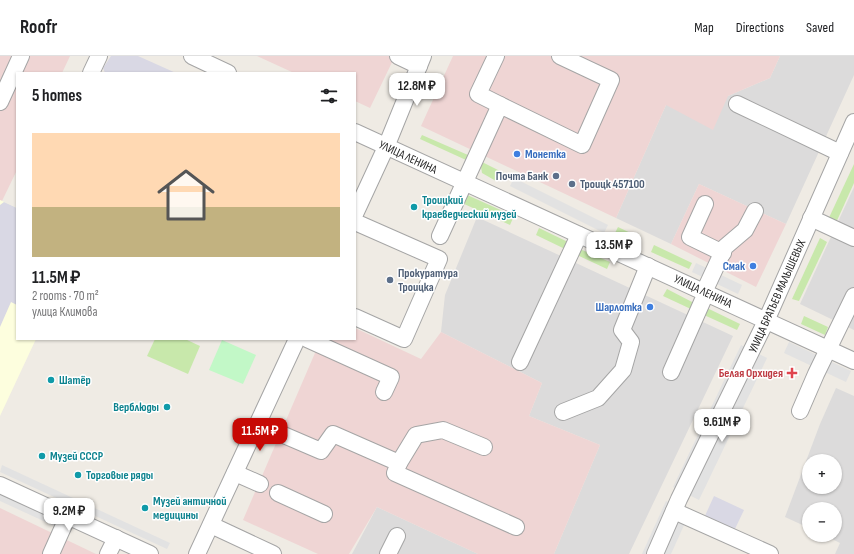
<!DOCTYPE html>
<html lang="en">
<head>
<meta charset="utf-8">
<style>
	body { margin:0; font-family:"Sofia Sans Condensed",sans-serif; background:#f6f6f6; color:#202124; height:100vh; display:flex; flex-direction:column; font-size:15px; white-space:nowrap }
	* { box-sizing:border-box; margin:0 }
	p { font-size:13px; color:#757577 }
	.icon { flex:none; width:22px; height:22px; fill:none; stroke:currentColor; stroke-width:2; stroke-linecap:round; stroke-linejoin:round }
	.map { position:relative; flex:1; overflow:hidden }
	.details { position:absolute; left:16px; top:16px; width:340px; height:268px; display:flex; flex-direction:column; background:#fff; border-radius:0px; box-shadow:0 1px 3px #0004 }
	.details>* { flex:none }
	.buttons { position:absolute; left:802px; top:398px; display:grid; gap:8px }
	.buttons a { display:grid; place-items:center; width:40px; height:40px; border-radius:50%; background:#fff; box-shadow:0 1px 3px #0004; font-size:20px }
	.price { position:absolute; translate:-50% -34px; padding:0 9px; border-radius:8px; background:#fff; color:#222; font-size:13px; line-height:26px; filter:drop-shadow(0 1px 2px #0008) }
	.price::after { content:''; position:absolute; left:50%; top:24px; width:12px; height:9px; margin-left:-6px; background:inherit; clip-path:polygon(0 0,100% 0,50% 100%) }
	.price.active { background:#c70905; color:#fff }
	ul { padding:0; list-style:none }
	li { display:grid; align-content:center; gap:8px; height:212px; padding:0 16px }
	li+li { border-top:1px solid #e0e0e0 }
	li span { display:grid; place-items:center; height:124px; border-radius:0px; color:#555 }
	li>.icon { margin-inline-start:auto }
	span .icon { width:72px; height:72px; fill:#fffc; stroke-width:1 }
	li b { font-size:17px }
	h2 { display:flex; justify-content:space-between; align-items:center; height:48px; padding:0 16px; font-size:17px }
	header { display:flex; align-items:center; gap:24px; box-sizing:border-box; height:56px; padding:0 20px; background:#fff; border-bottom:1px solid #e0e0e0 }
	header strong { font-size:19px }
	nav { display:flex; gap:22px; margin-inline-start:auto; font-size:14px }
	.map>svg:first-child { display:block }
	.residential { fill:#dcdbdb; fill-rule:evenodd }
	.commercial { fill:#efd5d4 }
	.education { fill:#fdfede }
	.grass { fill:#c8e8ab }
	.park { fill:#c2f8c7 }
	.parking { fill:#e2e2e2 }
	.plaza { fill:#d9d8e4 }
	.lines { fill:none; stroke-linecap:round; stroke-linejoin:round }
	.minor-casing { stroke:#a5a5a5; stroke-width:18 }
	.minor { stroke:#fff; stroke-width:16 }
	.shop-dot { fill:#3f7fe0; stroke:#fff; stroke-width:1.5 }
	.service-dot { fill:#5c6f8a; stroke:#fff; stroke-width:1.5 }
	.culture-dot { fill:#0f9aa8; stroke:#fff; stroke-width:1.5 }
	.health-dot { fill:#e0444e; stroke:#fff; stroke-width:1.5 }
	.labels { text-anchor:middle; stroke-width:3; stroke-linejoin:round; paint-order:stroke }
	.shop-label { font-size:12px; font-weight:bold; fill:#366cbe; stroke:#fff; text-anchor:end }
	.street-label { font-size:12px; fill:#1e1e1e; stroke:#fff }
	.service-label { font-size:12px; font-weight:bold; fill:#4e5e75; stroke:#fff; text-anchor:start }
	.culture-label { font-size:12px; font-weight:bold; fill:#0d838f; stroke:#fff; text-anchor:start }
	.health-label { font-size:12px; font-weight:bold; fill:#be3a42; stroke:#fff; text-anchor:end }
</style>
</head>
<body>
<header>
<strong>Roofr</strong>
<nav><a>Map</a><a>Directions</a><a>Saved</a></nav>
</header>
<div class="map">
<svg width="854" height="498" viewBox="0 0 854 498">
	<rect width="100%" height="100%" fill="#efebe4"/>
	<g class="residential">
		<path d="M780 0H854V19L786 168 699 128 671 188 616 162 666 49 728 40 770 22Z"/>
		<path d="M854 131V274L800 248Z"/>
		<path d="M477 161 733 280 629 498H554L600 389 529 360 542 327 441 276 445 239Z"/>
		<path d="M836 332 854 340V498H835L840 487 824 479H835V453H809V472L785 461 820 368ZM809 405H835V431H809Z"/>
		<path d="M377 451 478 498H352Z"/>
	</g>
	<g class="commercial">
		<path d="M0 0H70L62 17H17V114L2 145 0 144Z"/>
		<path d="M257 0H395L370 52 355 45V17H294Z"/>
		<path d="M453 0H780L770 22 728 40 713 74 666 49 616 162 421 70Z"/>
		<path d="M699 128 786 168 756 231 671 188Z"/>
		<path d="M355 272 421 303 441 276 542 327 529 360 600 389 554 498H478L377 451 349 498H318L243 464 321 283H355Z"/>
		<path d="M0 452 96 498H0Z"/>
	</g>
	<path class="education" d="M0 144 17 152V283H36L0 360Z"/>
	<g class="grass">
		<path d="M422 79 468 99 466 104 420 83Z"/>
		<path d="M480 105 506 118 496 125 482 117Z"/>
		<path d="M854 108V127L835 169 827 166Z"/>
		<path d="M465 138 514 160 510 169 462 147Z"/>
		<path d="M618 171 641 182 638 188 615 177Z"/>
		<path d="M539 172 570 187 567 194 536 179Z"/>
		<path d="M820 182 827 186 799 245 792 243Z"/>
		<path d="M654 189 692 207 689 213 651 196Z"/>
		<path d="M580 193 610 206 607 213 577 199Z"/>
		<path d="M667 233 696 248 693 254 663 240Z"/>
		<path d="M707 252 740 268 737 274 704 259Z"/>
		<path d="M804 260 828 271 825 279 801 268Z"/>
		<path d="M155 283H185L200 290 188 318 147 300Z"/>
	</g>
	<path class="park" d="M222 284 256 299 243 328 209 314Z"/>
	<g class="parking">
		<path d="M514 122 608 169 604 177 510 130Z"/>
		<path d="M696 207 742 229 738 238 692 216Z"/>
		<path d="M789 286 851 315 846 326 784 297Z"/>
		<path d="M741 289 767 302 699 444 673 431Z"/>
		<path d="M2 409 170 487 167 493 0 416Z"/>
		<path d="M0 435 67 466 63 474 0 445Z"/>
		<path d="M666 445 690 456 671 498H642Z"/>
	</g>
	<g class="plaza">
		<path d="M111 0H138L176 17H105L103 12Z"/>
		<path d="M4 146 17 152V249L11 246 0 271V149Z"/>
		<path d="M714 440 744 454 734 475 704 462Z"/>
	</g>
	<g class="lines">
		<defs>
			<g id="minor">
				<path d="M192 0 228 17"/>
				<path d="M398 0 419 10"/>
				<path d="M496 0 478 38 500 49"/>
				<path d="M91 17 99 0"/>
				<path d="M0 46 21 0"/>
				<path d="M737 48 840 97"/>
				<path d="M355 76 854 305"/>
				<path d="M705 148 690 181 723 197"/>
				<path d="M355 158 386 91 423 0"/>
				<path d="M811 162 854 182"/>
				<path d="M355 166 439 203 404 283 355 261"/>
				<path d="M440 180 500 49 582 89 611 24 560 0"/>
				<path d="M704 236 725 191 745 174 755 155"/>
				<path d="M307 283 391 321 384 336"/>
				<path d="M520 306 579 179"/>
				<path d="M671 316 706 237"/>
				<path d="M800 355 816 318 854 240"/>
				<path d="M563 356 598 342 623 314 631 286 622 274 648 210"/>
				<path d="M258 368 321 395 333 378 399 407 395 417 516 471"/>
				<path d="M399 407 416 379 443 374 484 391"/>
				<path d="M235 417 260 428"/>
				<path d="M0 429 150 498"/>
				<path d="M278 437 324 458"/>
				<path d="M674 455 770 498"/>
				<path d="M211 469 273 498"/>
				<path d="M51 498 68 460"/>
				<path d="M108 498 116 482"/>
				<path d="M197 498 297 283"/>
				<path d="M388 498 397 480"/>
				<path d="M655 498 679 443 766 265 854 66"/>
			</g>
		</defs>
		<use href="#minor" class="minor-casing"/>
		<use href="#minor" class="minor"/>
	</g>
	<g class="shop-dot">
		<circle cx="517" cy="98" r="4"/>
		<circle cx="753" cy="210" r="4"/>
		<circle cx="650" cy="251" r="4"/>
	</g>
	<g class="service-dot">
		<circle cx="556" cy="120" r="4"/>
		<circle cx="572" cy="128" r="4"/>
		<circle cx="390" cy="224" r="4"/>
	</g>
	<g class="culture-dot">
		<circle cx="414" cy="151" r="4"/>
		<circle cx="51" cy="324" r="4"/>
		<circle cx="167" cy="351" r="4"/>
		<circle cx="42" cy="400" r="4"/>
		<circle cx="78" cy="419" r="4"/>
		<circle cx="145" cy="452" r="4"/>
	</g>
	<path class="health-dot" d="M790 311h4v4h4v4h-4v4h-4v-4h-4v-4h4z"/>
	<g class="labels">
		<g class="shop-label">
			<text x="525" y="102" text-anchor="start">Монетка</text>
			<text x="745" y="214">Смак</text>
			<text x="642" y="255">Шарлотка</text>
		</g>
		<g class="street-label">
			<text transform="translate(408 101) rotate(25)" y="4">УЛИЦА ЛЕНИНА</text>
			<text transform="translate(703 235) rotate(25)" y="4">УЛИЦА ЛЕНИНА</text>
			<text transform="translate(777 240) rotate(-66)" y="4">УЛИЦА БРАТЬЕВ МАЛЫШЕВЫХ</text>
		</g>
		<g class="service-label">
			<text x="548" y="124" text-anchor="end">Почта Банк</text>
			<text x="580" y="132">Троицк 457100</text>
			<text x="398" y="221">Прокуратура<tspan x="398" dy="14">Троицка</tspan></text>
		</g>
		<g class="culture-label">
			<text x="422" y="148">Троицкий<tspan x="422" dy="14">краеведческий музей</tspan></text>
			<text x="59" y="328">Шатёр</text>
			<text x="159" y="355" text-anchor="end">Верблюды</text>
			<text x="50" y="404">Музей СССР</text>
			<text x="86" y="423">Торговые ряды</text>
			<text x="153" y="449">Музей античной<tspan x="153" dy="14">медицины</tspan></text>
		</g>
		<g class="health-label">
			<text x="783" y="321">Белая Орхидея</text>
		</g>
	</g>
</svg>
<div class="buttons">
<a>+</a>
<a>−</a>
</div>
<b class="price" style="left:417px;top:51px">12.8M ₽</b>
<b class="price" style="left:614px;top:210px">13.5M ₽</b>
<b class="price" style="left:722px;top:387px">9.61M ₽</b>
<b class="price active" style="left:260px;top:396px">11.5M ₽</b>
<b class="price" style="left:69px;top:476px">9.2M ₽</b>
<section class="details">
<h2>5 homes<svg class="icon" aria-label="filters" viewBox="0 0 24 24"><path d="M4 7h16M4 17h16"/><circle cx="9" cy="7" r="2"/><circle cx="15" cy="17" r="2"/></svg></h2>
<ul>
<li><span style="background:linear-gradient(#ffd9b3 60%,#c2b280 0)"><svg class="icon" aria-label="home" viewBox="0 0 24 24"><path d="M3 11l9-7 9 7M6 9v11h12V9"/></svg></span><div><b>11.5M ₽</b><p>2 rooms · 70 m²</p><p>улица Климова</p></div></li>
</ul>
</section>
</div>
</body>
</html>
